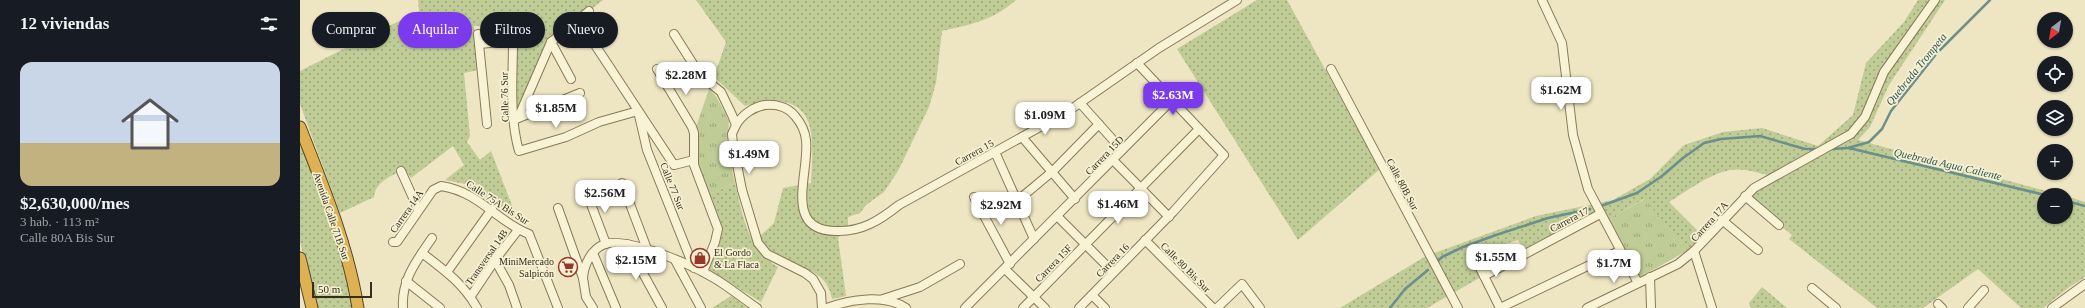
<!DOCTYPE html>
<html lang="es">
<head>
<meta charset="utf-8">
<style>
	body { margin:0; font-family:"Times New Roman",serif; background:#20242c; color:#f1f3f6; height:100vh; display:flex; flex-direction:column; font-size:15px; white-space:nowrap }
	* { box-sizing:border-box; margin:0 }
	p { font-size:13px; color:#9ea1a6 }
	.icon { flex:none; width:22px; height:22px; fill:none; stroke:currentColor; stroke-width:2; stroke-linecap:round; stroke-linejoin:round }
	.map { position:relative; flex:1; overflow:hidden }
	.side { display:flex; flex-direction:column; background:#171b24; width:300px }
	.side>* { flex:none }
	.guide { position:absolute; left:12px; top:12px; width:380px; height:36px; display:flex; gap:8px }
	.needle { width:26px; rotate:211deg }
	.fabs { position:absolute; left:1737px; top:12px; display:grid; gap:8px }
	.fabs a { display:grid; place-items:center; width:36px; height:36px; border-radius:50%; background:#171b24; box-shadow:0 1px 3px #0004; font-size:20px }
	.scale { position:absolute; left:12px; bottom:10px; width:60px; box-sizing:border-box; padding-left:4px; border:2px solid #372d1d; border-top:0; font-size:11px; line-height:14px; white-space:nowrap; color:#372d1d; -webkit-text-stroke:3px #f5f0d1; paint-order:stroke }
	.price { position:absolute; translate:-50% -34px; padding:0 9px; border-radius:8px; background:#fff; color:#222; font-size:13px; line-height:26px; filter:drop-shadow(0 1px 2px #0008) }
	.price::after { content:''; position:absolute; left:50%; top:24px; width:12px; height:9px; margin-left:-6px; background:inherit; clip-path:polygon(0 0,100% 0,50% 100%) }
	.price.on { background:#7c3aed; color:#fff }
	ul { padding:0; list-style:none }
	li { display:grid; align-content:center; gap:8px; height:212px; padding:0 20px }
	li span { display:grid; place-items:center; height:124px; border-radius:12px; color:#555 }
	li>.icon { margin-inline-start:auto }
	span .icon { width:72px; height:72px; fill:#fffc; stroke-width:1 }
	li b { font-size:17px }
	h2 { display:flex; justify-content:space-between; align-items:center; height:48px; padding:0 20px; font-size:17px }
	.chip { padding:0 14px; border-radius:18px; background:#171b24; box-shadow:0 1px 3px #0004; font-size:14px; line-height:36px }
	.chip.on { background:#7c3aed; color:#fff }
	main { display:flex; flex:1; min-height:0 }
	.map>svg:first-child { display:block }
	.grass { fill:url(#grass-dots) }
	.park { fill:url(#park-tufts) }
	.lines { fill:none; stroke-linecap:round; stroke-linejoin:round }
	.stream { stroke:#6b8f8a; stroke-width:2.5 }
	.minor-casing { stroke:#887859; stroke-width:10 }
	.highway-casing { stroke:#55452d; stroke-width:13 }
	.minor { stroke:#f9f3d5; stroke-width:8 }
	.highway { stroke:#deb252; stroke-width:11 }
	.labels { text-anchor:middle; stroke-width:3.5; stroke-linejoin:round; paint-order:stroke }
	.street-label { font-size:10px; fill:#372d1d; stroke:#f5f0d1 }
	.poi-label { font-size:10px; fill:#372d1d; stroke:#f5f0d1; text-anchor:start }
	.water-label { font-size:11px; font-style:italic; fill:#2d5557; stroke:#f5f0d1 }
</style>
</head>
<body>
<main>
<section class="side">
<h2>12 viviendas<svg class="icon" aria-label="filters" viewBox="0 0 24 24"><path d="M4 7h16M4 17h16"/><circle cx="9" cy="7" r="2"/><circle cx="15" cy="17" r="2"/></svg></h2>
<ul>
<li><span style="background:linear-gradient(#c9d6e8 65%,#c2b280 0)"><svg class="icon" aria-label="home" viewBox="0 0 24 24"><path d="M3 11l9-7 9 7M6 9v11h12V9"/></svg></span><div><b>$2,630,000/mes</b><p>3 hab. · 113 m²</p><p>Calle 80A Bis Sur</p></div></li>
</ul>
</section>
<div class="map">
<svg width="1785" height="308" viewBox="0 0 1785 308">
	<defs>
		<pattern id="grass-dots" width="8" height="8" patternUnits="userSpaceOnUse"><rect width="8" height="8" fill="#bfcc96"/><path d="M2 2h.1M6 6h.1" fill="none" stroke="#9ca67a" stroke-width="1.8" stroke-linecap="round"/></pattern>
		<pattern id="park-tufts" width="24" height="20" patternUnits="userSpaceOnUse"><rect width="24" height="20" fill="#bfcc96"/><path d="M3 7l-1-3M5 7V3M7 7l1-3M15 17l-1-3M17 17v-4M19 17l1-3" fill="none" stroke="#9ca67a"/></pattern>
	</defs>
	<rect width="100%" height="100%" fill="#eee6c2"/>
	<g class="grass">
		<path d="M118 0H303L248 43 221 112 216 110 209 25 174 26 178 70 164 73 170 136 167 142 180 160 191 151 218 221 165 184 145 180 164 165 153 146 111 178 105 170C93 174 75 182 74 197L40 213 0 104V71L119 11Z"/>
		<path d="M396 0H716C692 21 672 24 642 31L636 83 629 107 598 171 584 192 566 205 560 213 548 217V226L538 238 546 296 532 299C526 257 468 271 460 236L474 223 483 188 511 183C512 167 514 138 509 124 500 95 467 99 445 106L414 77 426 42Z"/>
		<path d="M957 0H987L1080 169 998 240 877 49Z"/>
		<path d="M1618 0H1645L1589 85 1570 127 1558 140 1761 195H1744V217H1766V196L1785 202V277L1768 288 1743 308H1721L1678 269 1623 308H1577L1489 239 1492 235 1442 193 1467 175C1456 172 1442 168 1430 170 1409 174 1387 191 1369 202L1402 235 1387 251 1344 199 1308 219 1305 215 1224 251 1218 240 1169 255 1181 277 1127 308H1040L1126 256 1236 216 1313 200 1350 179 1384 145 1423 132 1462 128 1518 146 1553 115 1566 63 1604 22Z"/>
		<path d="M0 139C21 194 43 249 52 308H17L0 242Z"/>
		<path d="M435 183C442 213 448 251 478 267L461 302 409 270C424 233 424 232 410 194Z"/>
		<path d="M1462 287 1487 308H1451L1449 303Z"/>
		<path d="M431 296 447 308H412Z"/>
	</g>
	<g class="park">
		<path d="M409 89 416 96 429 121 427 146 435 183 410 194 398 167 397 139 395 130Z"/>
		<path d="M1345 199 1387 251 1340 277 1308 219Z"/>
	</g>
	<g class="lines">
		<g class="stream">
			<path d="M1549 148 1745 195"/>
			<path d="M1531 149 1548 148 1569 142 1582 129 1591 111 1637 53 1690 0"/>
			<path d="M1766 201 1785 206"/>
			<path d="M1301 206 1337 193 1362 176 1383 158 1404 143 1421 139 1460 136 1505 149H1518"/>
			<path d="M1136 263 1142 257 1163 247 1196 235 1248 218 1290 209"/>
			<path d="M1090 308 1105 289 1128 270"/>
		</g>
		<defs>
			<g id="minor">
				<path d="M1242 0 1262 43 1273 135 1288 189 1338 283"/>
				<path d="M278 19 374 165 394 160"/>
				<path d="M178 34 187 124"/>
				<path d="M374 34 400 75 421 92 432 115 436 125 432 134 433 144 442 190 458 243 467 254 505 273 513 279 521 293 522 308"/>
				<path d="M251 42 271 79"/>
				<path d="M179 44 213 41C213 77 209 116 219 151L266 137 299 122 338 111 347 150 394 268"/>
				<path d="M357 69 392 127 394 133V165L418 229 415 242 403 272"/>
				<path d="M1031 69 1158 308"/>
				<path d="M780 103 822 150"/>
				<path d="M218 118 251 42 289 11"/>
				<path d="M216 119 280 93"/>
				<path d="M436 125C442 115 453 107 465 105 476 104 488 107 495 116 501 123 505 131 506 140 510 172 482 231 536 231 562 232 580 220 599 205L767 112 859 48 937 0"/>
				<path d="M722 137 775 199"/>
				<path d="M695 152 734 239"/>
				<path d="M813 160 869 217"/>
				<path d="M101 171 118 209"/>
				<path d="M322 183 347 249"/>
				<path d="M286 191 306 244"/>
				<path d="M1445 196 1479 225"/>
				<path d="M674 197 710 264"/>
				<path d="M717 201 753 171 799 124"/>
				<path d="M258 208 283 278 286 297 293 308"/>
				<path d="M757 216 813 272"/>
				<path d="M1422 220 1458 250"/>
				<path d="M845 240 913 308"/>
				<path d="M93 242H97L133 190 141 186C180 192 196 221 229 234L258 308"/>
				<path d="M327 244 362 308"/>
				<path d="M1394 251 1412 308"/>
				<path d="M122 253C143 269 164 284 177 308"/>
				<path d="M293 253 316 308"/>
				<path d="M1174 256 1200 308"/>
				<path d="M195 260 209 285 217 308"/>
				<path d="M375 260 401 308"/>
				<path d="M705 269 745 308"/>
				<path d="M147 272 192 209"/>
				<path d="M1184 276 1300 214"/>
				<path d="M1350 277 1351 308"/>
				<path d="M283 278C284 265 291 249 305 244 328 237 392 265 412 277 428 286 442 298 457 308"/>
				<path d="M106 281 140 308"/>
				<path d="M1512 288 1536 308"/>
				<path d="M792 295 805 308"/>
				<path d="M171 296 195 260 218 230"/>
				<path d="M583 299 620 287 660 264"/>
				<path d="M1638 304 1642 308"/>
				<path d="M103 308C101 280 117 260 132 238"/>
				<path d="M527 308C550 299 585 294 606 308"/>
				<path d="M665 308 872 100"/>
				<path d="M723 308 899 129"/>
				<path d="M779 308 873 212 924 155 837 63"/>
				<path d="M917 308 942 284 960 308"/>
				<path d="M1200 308 1319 251"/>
				<path d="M1287 308 1378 264 1394 251 1454 188 1551 134 1565 117 1584 72 1635 0"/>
				<path d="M1668 308 1684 290"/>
				<path d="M1752 308 1785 284"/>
			</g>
			<g id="highway">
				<path d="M0 127C23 186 48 245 58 308"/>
				<path d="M0 258 12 308"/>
			</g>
		</defs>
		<use href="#minor" class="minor-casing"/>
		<use href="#highway" class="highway-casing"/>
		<use href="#minor" class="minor"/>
		<use href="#highway" class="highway"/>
	</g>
	<defs>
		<symbol id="shop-ring" viewBox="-11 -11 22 22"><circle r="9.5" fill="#f5f0d1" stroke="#973629" stroke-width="1.5"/><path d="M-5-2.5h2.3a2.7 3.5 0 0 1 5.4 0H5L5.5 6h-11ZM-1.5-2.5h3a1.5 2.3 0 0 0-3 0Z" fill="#973629"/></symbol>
		<symbol id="supermarket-ring" viewBox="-11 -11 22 22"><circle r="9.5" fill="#f5f0d1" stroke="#973629" stroke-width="1.5"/><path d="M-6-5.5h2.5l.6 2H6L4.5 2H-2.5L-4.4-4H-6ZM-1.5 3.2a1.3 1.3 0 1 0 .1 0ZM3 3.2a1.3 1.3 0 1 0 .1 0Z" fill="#973629"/></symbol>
	</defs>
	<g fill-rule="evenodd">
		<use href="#shop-ring" x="389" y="247" width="22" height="22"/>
		<use href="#supermarket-ring" x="257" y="256" width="22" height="22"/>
	</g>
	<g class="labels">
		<g class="street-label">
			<text transform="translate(204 97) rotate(-91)" y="4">Calle 76 Sur</text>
			<text transform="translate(674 152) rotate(-29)" y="4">Carrera 15</text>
			<text transform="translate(804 155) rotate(-46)" y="4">Carrera 15D</text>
			<text transform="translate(1103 184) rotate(62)" y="4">Calle 80B Sur</text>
			<text transform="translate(373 186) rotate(68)" y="4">Calle 77 Sur</text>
			<text transform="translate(198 202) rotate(33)" y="4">Calle 75A Bis Sur</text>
			<text transform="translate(106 211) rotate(-55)" y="4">Carrera 14A</text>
			<text transform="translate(32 216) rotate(71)" y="4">Avenida Calle 71B Sur</text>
			<text transform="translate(1269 219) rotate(-28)" y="4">Carrera 17</text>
			<text transform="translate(1409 221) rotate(-48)" y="4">Carrera 17A</text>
			<text transform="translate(186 257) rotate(-55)" y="4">Transversal 14B</text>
			<text transform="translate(812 260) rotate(-46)" y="4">Carrera 16</text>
			<text transform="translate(753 263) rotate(-46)" y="4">Carrera 15F</text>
			<text transform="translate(886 267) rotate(45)" y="4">Calle 80 Bis Sur</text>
		</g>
		<g class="poi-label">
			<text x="414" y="256">El Gordo<tspan x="414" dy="12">&amp; La Flaca</tspan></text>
			<text x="254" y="265" text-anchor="end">MiniMercado<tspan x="254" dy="12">Salpicón</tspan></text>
		</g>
		<g class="water-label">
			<text transform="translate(1616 69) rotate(-51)" y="4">Quebrada Trompeta</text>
			<text transform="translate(1648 164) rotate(13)" y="4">Quebrada Agua Caliente</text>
		</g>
	</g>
</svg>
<div class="fabs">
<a><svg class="needle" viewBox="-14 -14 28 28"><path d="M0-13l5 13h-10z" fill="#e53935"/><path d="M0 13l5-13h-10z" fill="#9ea1a6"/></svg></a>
<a><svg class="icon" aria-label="locate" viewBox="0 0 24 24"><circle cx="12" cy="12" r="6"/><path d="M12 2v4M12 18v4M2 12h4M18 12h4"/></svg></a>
<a><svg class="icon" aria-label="layers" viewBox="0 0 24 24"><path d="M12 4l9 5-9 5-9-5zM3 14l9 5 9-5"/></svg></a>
<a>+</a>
<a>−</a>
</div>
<div class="scale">50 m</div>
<b class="price" style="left:386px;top:96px">$2.28M</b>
<b class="price" style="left:1261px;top:111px">$1.62M</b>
<b class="price on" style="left:873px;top:116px">$2.63M</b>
<b class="price" style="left:256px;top:129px">$1.85M</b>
<b class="price" style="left:745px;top:136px">$1.09M</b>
<b class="price" style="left:449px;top:175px">$1.49M</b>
<b class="price" style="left:305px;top:214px">$2.56M</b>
<b class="price" style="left:818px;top:225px">$1.46M</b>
<b class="price" style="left:701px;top:226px">$2.92M</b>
<b class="price" style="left:1196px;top:278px">$1.55M</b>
<b class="price" style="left:336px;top:281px">$2.15M</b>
<b class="price" style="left:1314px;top:284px">$1.7M</b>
<div class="guide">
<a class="chip">Comprar</a>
<a class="chip on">Alquilar</a>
<a class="chip">Filtros</a>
<a class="chip">Nuevo</a>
</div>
</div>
</main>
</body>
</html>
